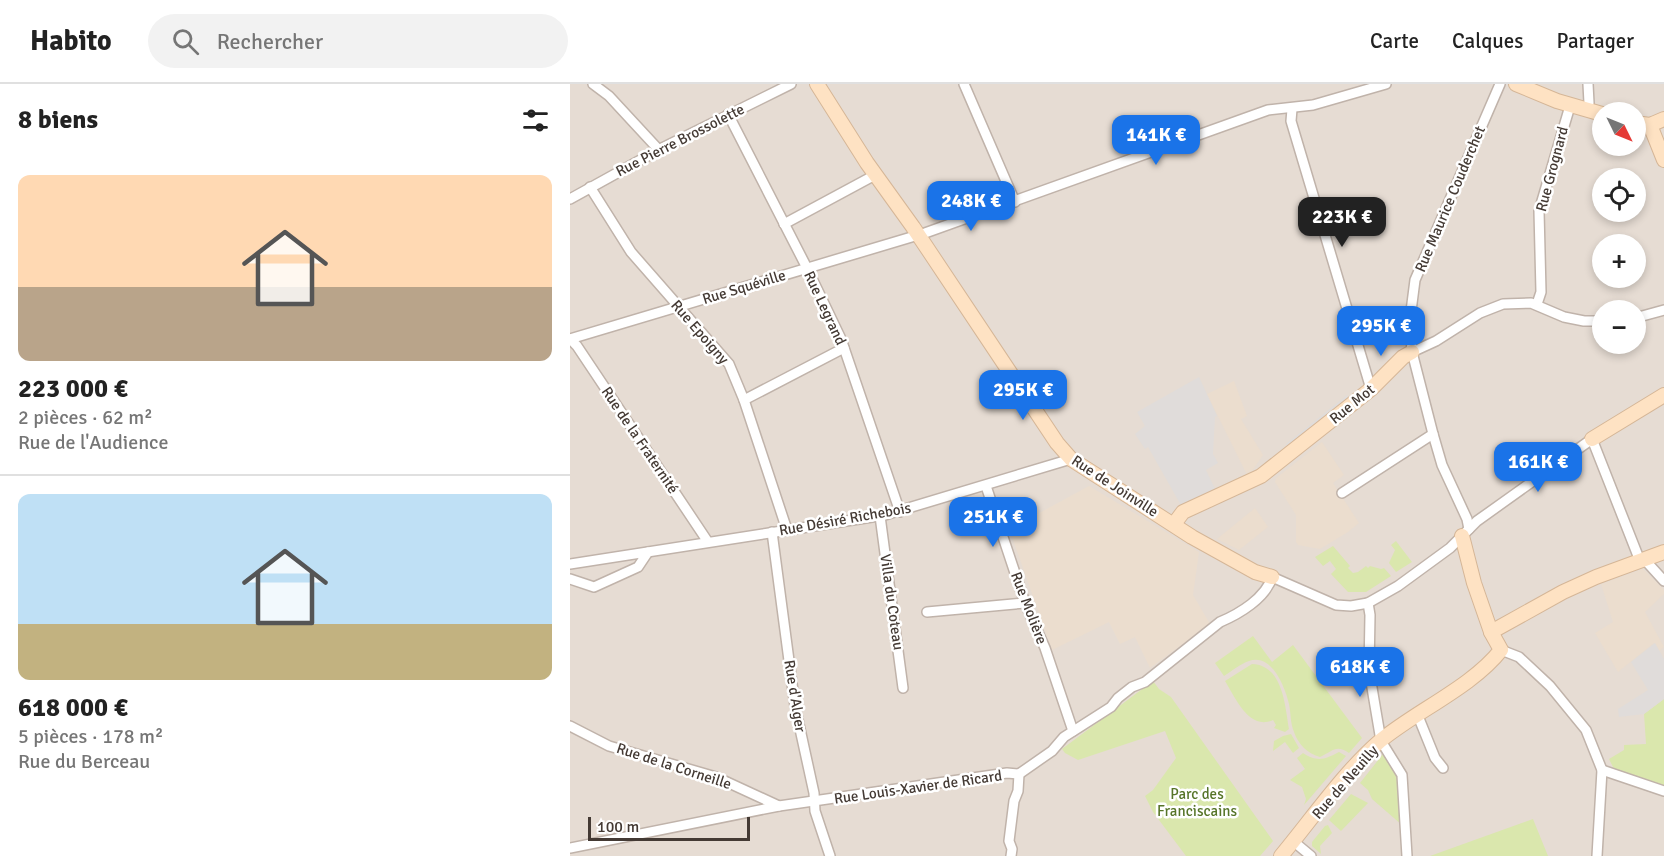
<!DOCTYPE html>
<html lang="fr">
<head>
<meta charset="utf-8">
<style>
	body { margin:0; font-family:Signika,sans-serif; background:#f2f2f2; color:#222; height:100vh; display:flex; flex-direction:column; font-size:22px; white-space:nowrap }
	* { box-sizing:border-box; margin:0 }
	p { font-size:20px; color:#767676 }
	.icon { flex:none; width:33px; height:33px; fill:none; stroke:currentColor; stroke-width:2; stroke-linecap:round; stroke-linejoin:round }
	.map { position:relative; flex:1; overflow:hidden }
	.details { display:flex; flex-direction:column; background:#fff; width:570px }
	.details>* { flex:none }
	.needle { width:39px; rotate:133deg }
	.tools { position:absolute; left:1022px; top:18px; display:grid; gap:12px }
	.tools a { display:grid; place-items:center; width:54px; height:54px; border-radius:50%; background:#fff; box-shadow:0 3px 9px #0003; font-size:30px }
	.scale { position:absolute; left:18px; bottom:15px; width:162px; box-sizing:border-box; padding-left:6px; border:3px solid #443a34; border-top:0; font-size:16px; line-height:21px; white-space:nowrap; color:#443a34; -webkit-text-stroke:4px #fff; paint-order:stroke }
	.price { position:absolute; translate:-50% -51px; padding:0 14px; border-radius:12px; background:#1a73e8; color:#fff; font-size:20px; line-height:39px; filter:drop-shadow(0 2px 3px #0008) }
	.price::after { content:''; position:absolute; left:50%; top:36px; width:18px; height:14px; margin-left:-9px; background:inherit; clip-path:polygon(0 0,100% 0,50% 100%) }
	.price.current { background:#222; color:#fff }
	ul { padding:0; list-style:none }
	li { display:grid; align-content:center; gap:12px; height:318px; padding:0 18px }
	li+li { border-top:2px solid #e0e0e0 }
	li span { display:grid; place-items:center; height:186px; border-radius:12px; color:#555 }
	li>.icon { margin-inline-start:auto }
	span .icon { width:108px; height:108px; fill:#fffc; stroke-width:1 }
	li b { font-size:26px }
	h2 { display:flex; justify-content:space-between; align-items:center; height:72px; padding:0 18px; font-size:26px }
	header { display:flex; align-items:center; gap:36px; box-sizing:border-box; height:84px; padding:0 30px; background:#fff; border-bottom:2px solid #e0e0e0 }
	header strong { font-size:28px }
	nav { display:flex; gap:33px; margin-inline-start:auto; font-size:21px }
	.search { width:420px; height:54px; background:#f2f2f2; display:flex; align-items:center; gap:15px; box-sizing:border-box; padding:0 21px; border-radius:33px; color:#767676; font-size:22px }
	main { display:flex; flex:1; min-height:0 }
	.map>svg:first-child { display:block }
	.residential { fill:#e6dcd3; fill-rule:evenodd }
	.education { fill:#ebddce }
	.green { fill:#dae7ad }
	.parking { fill:#e0dcda }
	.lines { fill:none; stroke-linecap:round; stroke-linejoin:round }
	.street-casing { stroke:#c0b3aa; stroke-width:12 }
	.secondary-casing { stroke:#d5b697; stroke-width:16 }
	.street { stroke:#fff; stroke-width:9 }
	.secondary { stroke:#fee2c3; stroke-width:14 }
	.labels { text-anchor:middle; stroke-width:5; stroke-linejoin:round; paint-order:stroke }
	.street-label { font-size:15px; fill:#443a34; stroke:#fff }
	.park-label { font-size:15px; fill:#577529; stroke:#fff }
</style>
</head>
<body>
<header>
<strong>Habito</strong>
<div class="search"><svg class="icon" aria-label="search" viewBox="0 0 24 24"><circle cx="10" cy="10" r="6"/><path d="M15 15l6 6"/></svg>Rechercher</div>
<nav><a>Carte</a><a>Calques</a><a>Partager</a></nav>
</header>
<main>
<section class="details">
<h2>8 biens<svg class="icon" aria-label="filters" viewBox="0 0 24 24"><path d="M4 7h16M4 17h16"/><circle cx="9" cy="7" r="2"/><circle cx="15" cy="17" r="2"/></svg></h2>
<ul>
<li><span style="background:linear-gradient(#ffd9b3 60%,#b9a48a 0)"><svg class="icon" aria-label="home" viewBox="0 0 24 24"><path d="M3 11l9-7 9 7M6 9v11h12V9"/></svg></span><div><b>223 000 €</b><p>2 pièces · 62 m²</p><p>Rue de l'Audience</p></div></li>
<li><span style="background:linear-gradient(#bfe0f5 70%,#c2b280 0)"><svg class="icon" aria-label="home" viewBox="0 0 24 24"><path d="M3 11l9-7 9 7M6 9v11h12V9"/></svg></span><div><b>618 000 €</b><p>5 pièces · 178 m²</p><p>Rue du Berceau</p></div></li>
</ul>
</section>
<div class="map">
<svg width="1094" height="772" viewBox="0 0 1094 772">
	<rect width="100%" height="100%" fill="#f2ebe5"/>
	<path class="residential" d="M0 0H1094V772H0ZM1032 28H1065V62H1032ZM1032 94H1065V128H1032ZM1032 160H1065V194H1032ZM1032 226H1065V260H1032Z"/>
	<g class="education">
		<path d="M664 297 677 332 671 335 693 371 678 393 637 310Z"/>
		<path d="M752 358 774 391 763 399 789 439 778 448 750 465 728 461 726 458V431L705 398 706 394Z"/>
		<path d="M519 402 629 468 623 511 640 540 580 584 565 553 550 560 539 538 482 566 442 453 452 450 449 440Z"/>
		<path d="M685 424 698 443 669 466 647 455Z"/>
		<path d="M1073 485 1094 506V510L1075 528 1094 563 1089 567 1084 559 1048 588 1025 549 1043 538 1031 500Z"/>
	</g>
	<g class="green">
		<path d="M826 457 842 478 826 488 819 479 825 466 821 461Z"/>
		<path d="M763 462 780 482 778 484 783 489 788 488 796 482 798 484 800 482 811 485 814 484 821 492 796 508H778L761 490 766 485 760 477 753 482 745 473Z"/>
		<path d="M683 552 702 578 723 561 792 654 779 669C766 660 763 667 750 673 738 670 728 660 724 648 720 639 721 629 719 620 715 603 702 569 679 577 670 580 662 587 654 592L645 579Z"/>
		<path d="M682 580C713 581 715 622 719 645L715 648 704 644 706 641 703 636C679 647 665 613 655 597Z"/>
		<path d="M583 597 589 605 601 613 703 757 690 772H616L583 728 575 712 583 706 606 674 595 647 508 676 495 669 492 665Z"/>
		<path d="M1094 615V702L1048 687 1043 683 1039 675 1054 666V661L1076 660 1074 630Z"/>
		<path d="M721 650 729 664 723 669 715 658 703 667 704 657 713 652Z"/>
		<path d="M769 668 776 672 734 721 736 715 732 703 720 696 735 685 727 674 733 669C747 678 754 676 769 668Z"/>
		<path d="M813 670 827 691 831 704 832 741 802 715 798 706 790 699Z"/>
		<path d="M781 710 798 719 771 747 759 736Z"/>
		<path d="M963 735 978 772H860Z"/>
		<path d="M758 741 762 749 750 762 751 770 742 762V758L755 742Z"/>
	</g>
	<g class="parking">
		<path d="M629 293 647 332 645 333 643 370 648 379 636 386 646 407 612 423 578 363 575 365 565 350 575 342 567 328Z"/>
		<path d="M777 311 780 319 720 367 716 360Z"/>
		<path d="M1085 559 1094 575V615L1074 630 1049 633 1048 625 1078 606 1061 578Z"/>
	</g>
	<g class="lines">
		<defs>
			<g id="street">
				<path d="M23 0 39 12 89 66"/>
				<path d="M394 0 445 118"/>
				<path d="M722 25 721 37 801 305"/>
				<path d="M1017 26 1019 19 1018 0"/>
				<path d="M158 30 237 184 271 255 330 428"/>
				<path d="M20 103 61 168 159 280 174 316 217 446"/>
				<path d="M0 115 94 63 221 0"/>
				<path d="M214 140 305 91"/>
				<path d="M967 220 971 208 969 127 1000 22"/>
				<path d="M1065 234 1094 226"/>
				<path d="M0 255 355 149 698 26 743 21 816 0"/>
				<path d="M0 255 7 262 138 458"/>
				<path d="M842 268 866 257 910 229 933 220 961 219 994 233 1014 237H1032"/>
				<path d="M174 316 274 264"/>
				<path d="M416 402 455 519 475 564 503 647"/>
				<path d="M772 409 863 350"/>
				<path d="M310 432 333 604"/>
				<path d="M899 445 897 435 872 381 863 350 842 268 840 235 845 196 930 0"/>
				<path d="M202 448 225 622 244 709 245 727 260 772"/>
				<path d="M1074 475 1094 497"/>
				<path d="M0 480 315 431 501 375"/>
				<path d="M0 495 24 503 68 483 78 468"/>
				<path d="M798 519 800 531 799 586 811 657 832 691 837 772"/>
				<path d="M357 528 455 519"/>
				<path d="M931 566 949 573 980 602 1016 646 1032 686 1027 772"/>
				<path d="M848 632 865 674 873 684"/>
				<path d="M0 642 39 662 146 693 209 722"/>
				<path d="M1032 686 1094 707"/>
				<path d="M723 757 741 772"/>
				<path d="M0 764 209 722 437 689 449 690 482 667 494 653 541 623 548 614 562 603 575 598 650 538C669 530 696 514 702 493L766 521 781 522 798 519 828 502 880 464 907 437 1022 355 1070 477"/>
				<path d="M441 772 442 765 439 757 444 717 448 707 449 690"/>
			</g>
			<g id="secondary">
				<path d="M247 0 297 79 343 143 487 359 501 375 622 453 685 488 702 493"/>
				<path d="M946 0 987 17 1032 30"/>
				<path d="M1065 39 1080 41 1094 35"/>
				<path d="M1080 41 1094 76"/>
				<path d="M1022 355 1094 311"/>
				<path d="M604 440 613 428 691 392 801 305 833 273 842 268"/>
				<path d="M921 548 993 508 1026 493 1094 468"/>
				<path d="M711 772C741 736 775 687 810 657 846 627 902 603 931 566L921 548 904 499 892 452"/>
			</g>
		</defs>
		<use href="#street" class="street-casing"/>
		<use href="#secondary" class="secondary-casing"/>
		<use href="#street" class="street"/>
		<use href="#secondary" class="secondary"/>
	</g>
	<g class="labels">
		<g class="street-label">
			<text transform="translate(110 56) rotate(-27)" y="5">Rue Pierre Brossolette</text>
			<text transform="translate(982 85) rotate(-75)" y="5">Rue Grognard</text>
			<text transform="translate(880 115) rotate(-67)" y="5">Rue Maurice Couderchet</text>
			<text transform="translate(174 203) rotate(-17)" y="5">Rue Squéville</text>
			<text transform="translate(255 224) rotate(65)" y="5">Rue Legrand</text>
			<text transform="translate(130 248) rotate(49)" y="5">Rue Epoigny</text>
			<text transform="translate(782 320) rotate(-39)" y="5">Rue Mot</text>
			<text transform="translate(70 356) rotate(56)" y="5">Rue de la Fraternité</text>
			<text transform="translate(545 402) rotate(33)" y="5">Rue de Joinville</text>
			<text transform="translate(275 435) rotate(-10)" y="5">Rue Désiré Richebois</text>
			<text transform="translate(322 518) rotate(82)" y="5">Villa du Coteau</text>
			<text transform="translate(459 524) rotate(69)" y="5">Rue Molière</text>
			<text transform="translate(225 612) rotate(81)" y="5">Rue d'Alger</text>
			<text transform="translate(104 682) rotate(18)" y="5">Rue de la Corneille</text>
			<text transform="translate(775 698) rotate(-49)" y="5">Rue de Neuilly</text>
			<text transform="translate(348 703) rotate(-8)" y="5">Rue Louis-Xavier de Ricard</text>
		</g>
		<g class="park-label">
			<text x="627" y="715">Parc des<tspan x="627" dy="17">Franciscains</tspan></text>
		</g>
	</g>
</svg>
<div class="tools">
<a><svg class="needle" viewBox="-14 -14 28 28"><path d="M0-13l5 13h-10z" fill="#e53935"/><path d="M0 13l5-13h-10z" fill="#767676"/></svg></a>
<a><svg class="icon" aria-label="locate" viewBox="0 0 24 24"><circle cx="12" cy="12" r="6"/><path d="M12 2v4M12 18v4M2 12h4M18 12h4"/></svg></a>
<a>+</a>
<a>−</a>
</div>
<div class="scale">100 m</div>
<b class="price" style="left:586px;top:82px">141K €</b>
<b class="price" style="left:401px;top:148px">248K €</b>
<b class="price current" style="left:772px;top:164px">223K €</b>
<b class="price" style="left:811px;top:273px">295K €</b>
<b class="price" style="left:453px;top:337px">295K €</b>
<b class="price" style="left:968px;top:409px">161K €</b>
<b class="price" style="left:423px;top:464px">251K €</b>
<b class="price" style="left:790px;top:614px">618K €</b>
</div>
</main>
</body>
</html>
